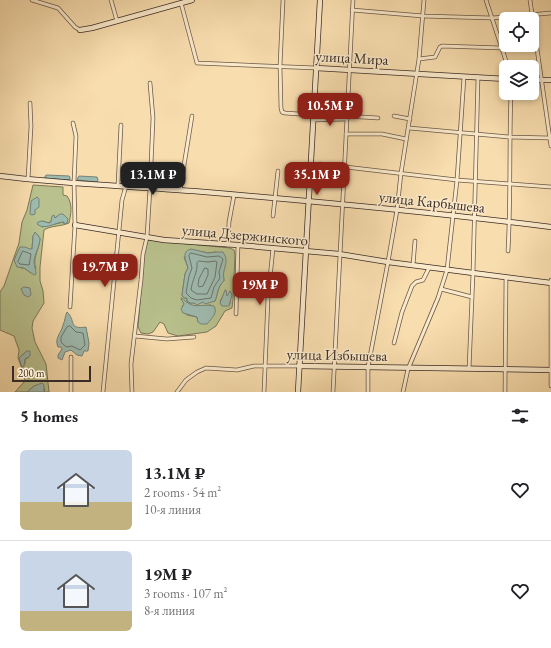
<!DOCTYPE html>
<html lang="en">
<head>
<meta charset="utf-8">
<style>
	body { margin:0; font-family:"EB Garamond",serif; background:#f2f2f2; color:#202124; height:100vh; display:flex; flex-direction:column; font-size:15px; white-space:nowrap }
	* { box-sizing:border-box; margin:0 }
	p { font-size:13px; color:#757577 }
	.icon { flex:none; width:22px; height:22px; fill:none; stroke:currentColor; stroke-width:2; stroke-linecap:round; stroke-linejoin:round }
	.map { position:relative; height:392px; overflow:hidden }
	.side { display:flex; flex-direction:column; background:#fff; flex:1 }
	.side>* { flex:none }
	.buttons { position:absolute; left:499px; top:12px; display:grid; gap:8px }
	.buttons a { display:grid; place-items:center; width:40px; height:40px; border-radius:6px; background:#fff; box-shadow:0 2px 6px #0003; font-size:20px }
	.scale { position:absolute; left:12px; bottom:10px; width:79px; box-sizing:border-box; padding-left:4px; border:2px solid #3a2c26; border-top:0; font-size:11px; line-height:14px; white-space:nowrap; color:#3a2c26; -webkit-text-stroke:3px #fae9ca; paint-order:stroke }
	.price { position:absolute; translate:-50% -34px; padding:0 9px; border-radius:8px; background:#8f2418; color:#fff; font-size:13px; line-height:26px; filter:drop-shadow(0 1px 2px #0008) }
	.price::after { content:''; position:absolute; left:50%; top:24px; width:12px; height:9px; margin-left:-6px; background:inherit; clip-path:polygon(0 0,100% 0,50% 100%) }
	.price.active { background:#222; color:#fff }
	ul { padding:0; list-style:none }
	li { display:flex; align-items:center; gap:12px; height:100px; padding:0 20px }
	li+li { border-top:1px solid #e0e0e0 }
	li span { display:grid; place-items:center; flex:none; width:112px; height:80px; border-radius:6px; color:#555 }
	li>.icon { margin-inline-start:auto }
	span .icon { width:48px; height:48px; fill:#fffc; stroke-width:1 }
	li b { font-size:17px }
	h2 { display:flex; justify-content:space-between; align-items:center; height:48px; padding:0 20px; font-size:17px }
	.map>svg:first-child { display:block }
	.green { fill:#b9c28e; stroke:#7a775a; fill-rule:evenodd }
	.water { fill:#9ebbb0; stroke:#768279 }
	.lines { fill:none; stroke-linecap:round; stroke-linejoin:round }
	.shore { stroke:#6c746b; stroke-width:1 }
	.street-casing { stroke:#6a5848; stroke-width:4.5 }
	.secondary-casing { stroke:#3a2c26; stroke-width:6 }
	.street { stroke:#fae9ca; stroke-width:3 }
	.secondary { stroke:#fae9ca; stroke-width:4.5 }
	.labels { text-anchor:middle; stroke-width:3; stroke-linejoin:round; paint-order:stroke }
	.street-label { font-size:15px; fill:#3a2c26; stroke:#fae9ca }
</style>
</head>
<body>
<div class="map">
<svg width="551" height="392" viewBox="0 0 551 392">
	<rect width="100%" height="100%" fill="#f8ddae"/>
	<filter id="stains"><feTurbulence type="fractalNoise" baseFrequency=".005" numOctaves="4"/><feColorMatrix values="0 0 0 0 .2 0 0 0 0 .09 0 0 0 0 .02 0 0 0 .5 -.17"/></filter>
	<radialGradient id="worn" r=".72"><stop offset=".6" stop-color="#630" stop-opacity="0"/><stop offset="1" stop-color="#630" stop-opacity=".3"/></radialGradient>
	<g class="green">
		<path d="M33 185 63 187V195L67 196C73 204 71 214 69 223 60 227 52 225 44 230L40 267V281L43 291 44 303 33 321 32 328 35 342 46 364 49 392H44L45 389 34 386 27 392H15L25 381 24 374 18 358 19 350 14 336 0 330V292L4 286 19 243 22 222 27 210ZM58 216H64L68 219 64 224V222L42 227V221L49 223 54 217 55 218ZM37 234 40 239C39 250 32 258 36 269L31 273 24 268H21L15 257 18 253 32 249 33 236ZM27 351 28 358 25 359V363L22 367 19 358Z"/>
		<path d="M148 240 230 248 234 250 235 255 233 299 232 308 225 311 216 326 207 332 178 336 168 333 164 324 160 322 153 332 148 334 141 333 138 327 144 254ZM197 251 208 253 216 252 223 272 224 281C217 287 218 294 215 301L190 303 187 301V298H184L182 295 185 274 188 268 184 257ZM226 291 227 296H231L230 298V304L220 301ZM181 298H182C192 309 197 306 211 305L198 322 197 317 187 315 182 306 184 304Z"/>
	</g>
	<g class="water">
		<path d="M47 175 69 176 70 177V179L67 180 45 178V176Z"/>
		<path d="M79 176 97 177 98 180 97 182 78 180 77 179Z"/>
		<path d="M37 197 39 199V207L35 210V214L32 215 30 214 31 201Z"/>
		<path d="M60 214H63L68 219 67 223 64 224V222C55 222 45 231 37 224L38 222 42 221 49 223 51 222 52 216 54 215 55 218Z"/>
		<path d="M35 232 40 238C40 246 35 253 34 261 34 266 36 269 36 274L34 275 24 268 17 267 14 260 20 247H25L30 249H32L33 236Z"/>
		<path d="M191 249 208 253 216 252H223C228 260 226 263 224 271 223 274 224 278 224 281 217 287 218 294 215 301L205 304 203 302 197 305 194 303H190L187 301V298H184L182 295 185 274 188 268C187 261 180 252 191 249Z"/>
		<path d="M24 287 30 288 31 295 28 297 24 295 21 289Z"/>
		<path d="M225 290H226L227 296 230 291 232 295 229 306H222L220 303Z"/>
		<path d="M182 298C195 311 199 303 214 306 218 313 212 318 207 324H201L198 322 197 317 183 313 181 309 184 304 181 299Z"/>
		<path d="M67 312C76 320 68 330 86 327L89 343 88 351H84L82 356 77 355 71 350 65 352 62 360 58 358V355L62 349 61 347H58C54 338 61 334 63 325 65 321 65 316 67 312Z"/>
		<path d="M27 351H30V356L25 359 24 366 22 367 19 358Z"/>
		<path d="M42 383 44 385V392H27L34 386Z"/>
	</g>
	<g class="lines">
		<g class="shore">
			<path d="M23 251 31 254 29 265 20 264 18 262Z"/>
			<path d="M191 253 207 257 219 256 223 259 219 272 220 278 214 287 211 298 197 300 191 298 186 293 189 276 192 268 189 256Z"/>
			<path d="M199 261 208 262 215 261 217 262 215 277 207 294H197L191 290C192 280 198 272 197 263Z"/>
			<path d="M205 268 208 269V275L203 286 199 287 198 285 199 279Z"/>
			<path d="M70 326 76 332 83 333 85 345 80 350 72 346 66 347 61 342V337L67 327Z"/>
		</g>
		<defs>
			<g id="street">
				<path d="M32 0 58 8 75 27 80 30"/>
				<path d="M111 0 117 21"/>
				<path d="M283 0 280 66 281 108 282 112 285 113 313 115"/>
				<path d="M486 0 508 67"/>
				<path d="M530 0 551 146"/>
				<path d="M181 3 197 63 316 68"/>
				<path d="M352 10 423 16 492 18 551 13"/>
				<path d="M419 59 435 57 440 47 442 46 502 48"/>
				<path d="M346 116 378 118"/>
				<path d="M394 116 410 119"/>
				<path d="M313 120 346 119"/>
				<path d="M409 128 509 137 550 138"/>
				<path d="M346 134H382L406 139"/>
				<path d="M320 164 457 180 551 187"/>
				<path d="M28 179 31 126 30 103"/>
				<path d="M118 185 121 125"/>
				<path d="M180 190 192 116"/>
				<path d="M273 216 278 171"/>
				<path d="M228 245 229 222 234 195"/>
				<path d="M508 251C511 198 509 146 511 93"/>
				<path d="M413 265 415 241"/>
				<path d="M551 280V386"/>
				<path d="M441 289 472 297"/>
				<path d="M70 307 75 225 74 182 76 136 73 123"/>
				<path d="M236 314 238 245"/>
				<path d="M135 336 167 339 194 337"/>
				<path d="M394 343 402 312 412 286 416 282 423 280 429 268"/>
				<path d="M469 369 473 273 478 77"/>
				<path d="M71 392V357"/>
				<path d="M103 392 122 200 126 186"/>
				<path d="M132 392 131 364 141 280 143 254 147 237 150 188 153 118 150 83"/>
				<path d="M177 392 186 380 197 372 206 368 237 370 254 366H299"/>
				<path d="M264 392 268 298 273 248"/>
				<path d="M333 392 353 0"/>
				<path d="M368 392V367L388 262 397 210 401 173 419 59 424 0"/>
				<path d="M403 392 408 369 438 298 447 270 457 180 464 77"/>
				<path d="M505 392 506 277"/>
			</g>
			<g id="secondary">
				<path d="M80 30 92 28 192 0"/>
				<path d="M316 68 506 79"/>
				<path d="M532 80H551"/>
				<path d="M0 176C64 184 129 186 193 191 312 201 432 212 551 227"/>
				<path d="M75 225 164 240 238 245 339 254 388 262 551 283"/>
				<path d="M299 366 551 370"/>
				<path d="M298 392 320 0"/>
			</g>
		</defs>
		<use href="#street" class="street-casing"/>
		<use href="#secondary" class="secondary-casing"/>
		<use href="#street" class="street"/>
		<use href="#secondary" class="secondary"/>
	</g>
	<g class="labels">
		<g class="street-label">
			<text transform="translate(352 58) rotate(3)" y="5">улица Мира</text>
			<text transform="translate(432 202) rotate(6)" y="5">улица Карбышева</text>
			<text transform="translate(245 235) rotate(5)" y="5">улица Дзержинского</text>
			<text transform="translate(337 355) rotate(1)" y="5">улица Избышева</text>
		</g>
	</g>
	<rect width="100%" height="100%" filter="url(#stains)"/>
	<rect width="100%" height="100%" fill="url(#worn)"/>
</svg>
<div class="buttons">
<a><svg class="icon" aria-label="locate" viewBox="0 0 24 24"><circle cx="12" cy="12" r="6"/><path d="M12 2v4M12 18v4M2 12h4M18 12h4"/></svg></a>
<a><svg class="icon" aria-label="layers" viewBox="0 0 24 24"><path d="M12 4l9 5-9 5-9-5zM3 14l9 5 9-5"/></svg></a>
</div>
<div class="scale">200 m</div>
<b class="price" style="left:330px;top:127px">10.5M ₽</b>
<b class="price active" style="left:153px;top:196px">13.1M ₽</b>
<b class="price" style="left:317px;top:196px">35.1M ₽</b>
<b class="price" style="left:105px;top:288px">19.7M ₽</b>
<b class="price" style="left:260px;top:306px">19M ₽</b>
</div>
<section class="side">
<h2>5 homes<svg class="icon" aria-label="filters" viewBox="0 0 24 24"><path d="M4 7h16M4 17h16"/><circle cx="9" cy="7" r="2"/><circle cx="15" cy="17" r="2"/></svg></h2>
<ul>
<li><span style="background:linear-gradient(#c9d6e8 65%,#c2b280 0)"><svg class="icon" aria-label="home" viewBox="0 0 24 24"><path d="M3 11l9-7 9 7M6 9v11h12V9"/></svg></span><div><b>13.1M ₽</b><p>2 rooms · 54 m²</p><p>10-я линия</p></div><svg class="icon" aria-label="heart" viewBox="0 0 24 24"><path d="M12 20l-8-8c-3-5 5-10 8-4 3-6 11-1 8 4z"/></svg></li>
<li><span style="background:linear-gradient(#c9d6e8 75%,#c2b280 0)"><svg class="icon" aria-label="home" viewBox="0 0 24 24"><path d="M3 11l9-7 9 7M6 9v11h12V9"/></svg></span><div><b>19M ₽</b><p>3 rooms · 107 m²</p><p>8-я линия</p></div><svg class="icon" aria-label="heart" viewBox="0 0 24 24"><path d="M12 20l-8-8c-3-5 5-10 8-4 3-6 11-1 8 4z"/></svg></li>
</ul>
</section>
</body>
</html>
